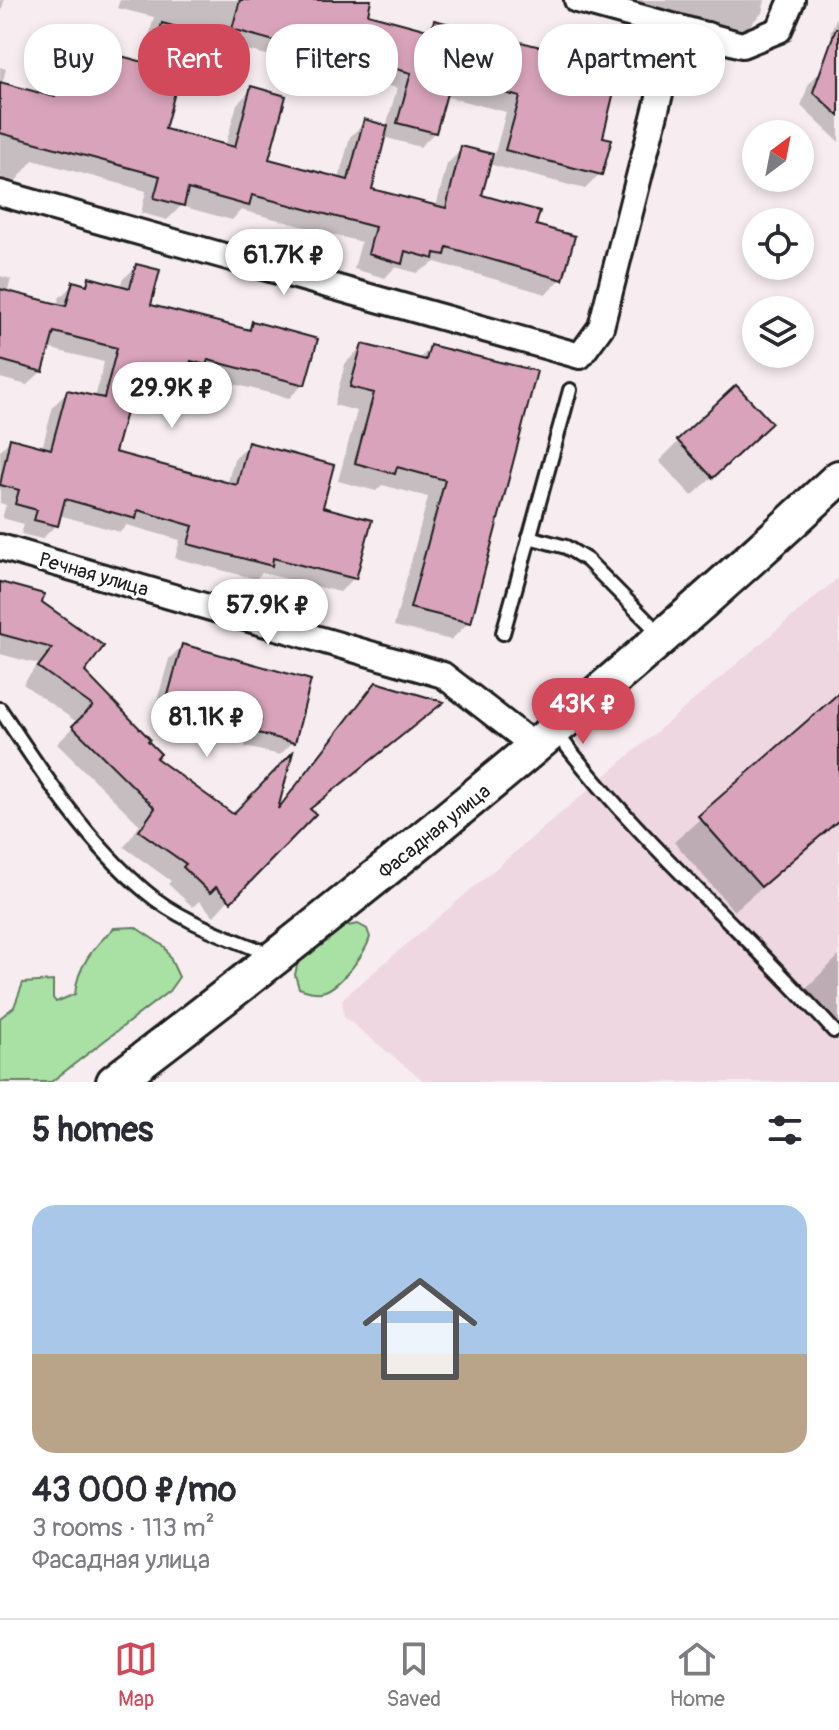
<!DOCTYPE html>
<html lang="en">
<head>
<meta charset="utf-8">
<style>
	body { margin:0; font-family:Pangolin,sans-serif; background:#f2f2f3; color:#2b2b33; height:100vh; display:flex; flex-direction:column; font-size:30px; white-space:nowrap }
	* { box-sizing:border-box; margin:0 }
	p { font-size:26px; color:#7c7c81 }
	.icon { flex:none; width:44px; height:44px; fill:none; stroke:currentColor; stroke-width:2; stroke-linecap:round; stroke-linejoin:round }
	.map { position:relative; height:1082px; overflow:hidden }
	.drawer { display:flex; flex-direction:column; background:#fff; flex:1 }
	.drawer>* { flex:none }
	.guide { position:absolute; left:24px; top:24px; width:792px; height:72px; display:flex; gap:16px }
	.needle { width:52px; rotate:32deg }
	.fabs { position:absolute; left:742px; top:120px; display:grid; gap:16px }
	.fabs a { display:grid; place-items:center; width:72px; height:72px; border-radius:50%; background:#fff; box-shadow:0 4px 12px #0003; font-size:40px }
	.price { position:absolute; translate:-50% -68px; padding:0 18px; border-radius:28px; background:#fff; color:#222; font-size:26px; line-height:52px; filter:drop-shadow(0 2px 4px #0008) }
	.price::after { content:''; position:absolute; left:50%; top:48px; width:24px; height:18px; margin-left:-12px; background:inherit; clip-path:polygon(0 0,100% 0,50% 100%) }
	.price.on { background:#d1495b; color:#fff }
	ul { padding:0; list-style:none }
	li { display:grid; align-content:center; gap:16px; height:424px; padding:0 32px }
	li+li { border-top:2px solid #e1e1e2 }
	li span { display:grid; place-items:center; height:248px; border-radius:24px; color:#555 }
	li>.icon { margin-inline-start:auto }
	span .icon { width:144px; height:144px; fill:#fffc; stroke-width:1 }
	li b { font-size:34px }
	h2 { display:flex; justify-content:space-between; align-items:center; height:96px; padding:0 32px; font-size:34px }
	.chip { padding:0 28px; border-radius:32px; background:#fff; box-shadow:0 4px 12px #0003; font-size:28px; line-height:72px }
	.chip.on { background:#d1495b; color:#fff }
	.dock { display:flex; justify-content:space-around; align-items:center; height:112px; border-top:2px solid #e1e1e2; background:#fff; font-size:22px; color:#7c7c81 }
	.dock a { display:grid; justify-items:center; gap:4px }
	.dock .on { color:#d1495b }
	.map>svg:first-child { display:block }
	.built { fill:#eed7e1 }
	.green { fill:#a9e0a4; stroke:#627e60; stroke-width:2 }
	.shadow { fill:#0003; fill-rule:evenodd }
	.building { fill:#d9a4bb; stroke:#1c1c1c; stroke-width:2 }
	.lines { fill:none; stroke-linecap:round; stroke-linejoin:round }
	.lane-casing { stroke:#1c1c1c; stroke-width:18 }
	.street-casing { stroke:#1c1c1c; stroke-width:30 }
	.secondary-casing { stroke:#1c1c1c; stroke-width:40 }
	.lane { stroke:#fff; stroke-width:12 }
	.street { stroke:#fff; stroke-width:24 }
	.secondary { stroke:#fff; stroke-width:34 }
	.labels { text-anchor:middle; stroke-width:6; stroke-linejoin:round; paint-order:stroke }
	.street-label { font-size:20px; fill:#1c1c1c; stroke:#fff }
</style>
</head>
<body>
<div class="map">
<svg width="839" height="1082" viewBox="0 0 839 1082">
	<rect width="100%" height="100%" fill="#f7edf1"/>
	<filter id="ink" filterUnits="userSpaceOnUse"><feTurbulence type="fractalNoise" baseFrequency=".0125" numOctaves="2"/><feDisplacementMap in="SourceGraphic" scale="16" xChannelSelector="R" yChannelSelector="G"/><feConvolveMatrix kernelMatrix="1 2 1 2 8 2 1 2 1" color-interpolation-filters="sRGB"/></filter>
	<g filter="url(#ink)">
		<path class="built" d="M839 577V1082H425L344 1017 342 999Z"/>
		<g class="green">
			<path d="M358 924 367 929 370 937C366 953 341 985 325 991 316 994 308 991 299 988L295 975 298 961 337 928Z"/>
			<path d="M135 927 165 947 179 977 169 991 51 1082H0V1018L14 1007 23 983 53 981V998L56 1002 75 994C77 967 94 946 114 928Z"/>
		</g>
		<g class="shadow">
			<path d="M0 0H4L0 17Z"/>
			<path d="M120 0H354L365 16 425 32 435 22 600 138V174L585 189 488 164 480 197 534 226 561 279 546 294 435 262 417 273 395 267 385 278 354 269 361 242 241 210 232 220 181 206 167 220 141 213 146 191 33 160 16 181 0 177V67L6 69 2 84 45 96 54 59 69 44 142 64 154 17 117 8ZM219 43 397 88 386 127 365 122 350 137 339 179 266 160 252 89 237 104 225 147 162 130 176 80 196 85 211 70ZM444 96 506 112 494 157 462 149 447 164 436 207 370 190 383 137 420 147 435 132Z"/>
			<path d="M609 0H765L762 13 740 35Z"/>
			<path d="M839 12V42L830 33Z"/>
			<path d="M822 70 839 86V142L801 106 809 83Z"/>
			<path d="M137 266 149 306 245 331 253 323 304 384 289 398 194 374 190 378 184 376 170 390 145 383 140 400 124 414 112 453 227 485 234 459 249 444 321 508 354 578 340 592 262 573 256 579 175 558 180 540 127 525 120 532 59 515 56 525 42 539 21 534 24 524 2 518 6 505 0 503V451L10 440 42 449 53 406 68 392 95 398 104 362 47 348 42 371 27 385 0 378V276L11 279 7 293 57 306 59 298 74 284 83 286 89 279 121 287 122 280Z"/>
			<path d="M362 346 418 360 431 347 469 622 451 640 394 626 428 497 382 485 376 491 338 481 357 411 334 405 345 364Z"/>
			<path d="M679 441 749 443 692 496 659 461Z"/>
			<path d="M0 584 40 602 83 672 153 759 233 816 276 810 376 684 440 703 309 810 214 916 199 901 193 907 168 884 171 881 124 847 140 825 57 744 78 723 23 684 38 664 0 654Z"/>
			<path d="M182 646 293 742 280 755 245 747 249 733 155 708 169 659Z"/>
			<path d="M839 696V821L734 911 674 842Z"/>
			<path d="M839 956V1030L804 990Z"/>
		</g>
		<g class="building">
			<path d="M240 0H371L368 14 431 31 434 20 620 67 603 137 612 139 602 175 505 150 520 97 451 79 436 133 397 123 411 73 294 41 292 46 232 29Z"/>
			<path d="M162 23 222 39 213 71 183 63 165 129 235 147 251 86 286 96 269 159 348 180 364 119 388 126 372 189 446 208 461 146 493 154 482 195 540 211 536 225 575 236 563 280 447 247 445 255 435 253 434 259 405 251 402 264 368 254 375 227 252 195 249 206 188 189 184 206 154 198 160 176 0 133V82L55 97 68 42 151 64Z"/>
			<path d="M836 28H839V116L813 92Z"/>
			<path d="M136 264 160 270 151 305 250 330 252 321 318 339 305 385 208 360 206 365 191 361 186 377 151 367 142 401 130 398 115 452 237 485 248 442 334 465 323 507 372 520 356 579 273 558 272 566 188 544 193 526 138 510 136 519 65 499 58 526 34 520 37 510 15 504 19 490 0 485 10 438 51 449 67 390 104 398 117 348 54 332 43 372 0 360V289L66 306 73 281 87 285 89 277 130 288Z"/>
			<path d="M362 344 426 360 430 345 537 371 471 623 410 608 445 480 397 467 395 474 355 463 374 393 350 387Z"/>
			<path d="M736 385 772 423 713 478 677 440Z"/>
			<path d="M0 582 44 594 42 602 104 646 85 672 150 739 148 741 161 754 156 758 233 814 293 752 278 809 376 682 444 702 310 809 316 814 231 902 216 887 210 893 183 867 186 864 139 831 155 808 72 726 93 706 38 667 52 648 0 634Z"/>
			<path d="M182 644 311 680 295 743 258 733 261 720 168 695Z"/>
			<path d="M839 693V820L761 887 698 816Z"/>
		</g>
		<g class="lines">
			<defs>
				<g id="lane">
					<path d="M529 537 566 547 587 560 660 634"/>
					<path d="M503 633 570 390"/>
					<path d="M0 709C43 774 86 841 145 891 181 922 229 937 271 955"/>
					<path d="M555 731C639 842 742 928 834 1031"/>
				</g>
				<g id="street">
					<path d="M577 0 742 45 779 30 792 0"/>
					<path d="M0 193 580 356 601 327 665 74 681 52 707 35"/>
					<path d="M0 547 443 675 537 748"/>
				</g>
				<path id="secondary" d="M114 1082C365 891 608 693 839 478"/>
			</defs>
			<use href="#lane" class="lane-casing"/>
			<use href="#street" class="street-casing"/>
			<use href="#secondary" class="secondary-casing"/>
			<use href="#lane" class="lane"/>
			<use href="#street" class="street"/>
			<use href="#secondary" class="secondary"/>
		</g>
	</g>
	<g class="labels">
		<g class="street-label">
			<text transform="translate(94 574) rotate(16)" y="7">Речная улица</text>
			<text transform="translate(434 831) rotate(-39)" y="7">Фасадная улица</text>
		</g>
	</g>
</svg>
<div class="fabs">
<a><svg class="needle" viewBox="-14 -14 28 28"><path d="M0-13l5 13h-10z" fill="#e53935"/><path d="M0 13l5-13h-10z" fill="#7c7c81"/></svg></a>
<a><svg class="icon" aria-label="locate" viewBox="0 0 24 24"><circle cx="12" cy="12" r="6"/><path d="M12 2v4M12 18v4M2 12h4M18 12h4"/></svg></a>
<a><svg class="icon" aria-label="layers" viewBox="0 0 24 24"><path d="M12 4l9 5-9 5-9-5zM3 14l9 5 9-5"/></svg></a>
</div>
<b class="price" style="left:284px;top:297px">61.7K ₽</b>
<b class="price" style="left:172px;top:430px">29.9K ₽</b>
<b class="price" style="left:268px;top:647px">57.9K ₽</b>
<b class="price on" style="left:583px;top:746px">43K ₽</b>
<b class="price" style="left:207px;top:759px">81.1K ₽</b>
<div class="guide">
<a class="chip">Buy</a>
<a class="chip on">Rent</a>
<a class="chip">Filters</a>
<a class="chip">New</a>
<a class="chip">Apartment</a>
</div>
</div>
<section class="drawer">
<h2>5 homes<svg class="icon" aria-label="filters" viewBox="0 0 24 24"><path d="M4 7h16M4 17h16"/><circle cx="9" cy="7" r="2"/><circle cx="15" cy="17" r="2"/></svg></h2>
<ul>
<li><span style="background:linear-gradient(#a9c7e8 60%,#b9a48a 0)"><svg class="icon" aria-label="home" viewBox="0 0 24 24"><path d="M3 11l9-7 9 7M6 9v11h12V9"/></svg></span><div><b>43 000 ₽/mo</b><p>3 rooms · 113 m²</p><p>Фасадная улица</p></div></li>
</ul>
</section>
<nav class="dock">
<a class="on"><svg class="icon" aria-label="map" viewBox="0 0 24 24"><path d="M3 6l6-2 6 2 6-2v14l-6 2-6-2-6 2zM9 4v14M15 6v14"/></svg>Map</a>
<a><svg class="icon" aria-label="saved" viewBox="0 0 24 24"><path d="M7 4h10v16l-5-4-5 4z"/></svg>Saved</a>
<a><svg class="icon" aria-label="home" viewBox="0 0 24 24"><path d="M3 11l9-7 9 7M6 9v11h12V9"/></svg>Home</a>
</nav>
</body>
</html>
